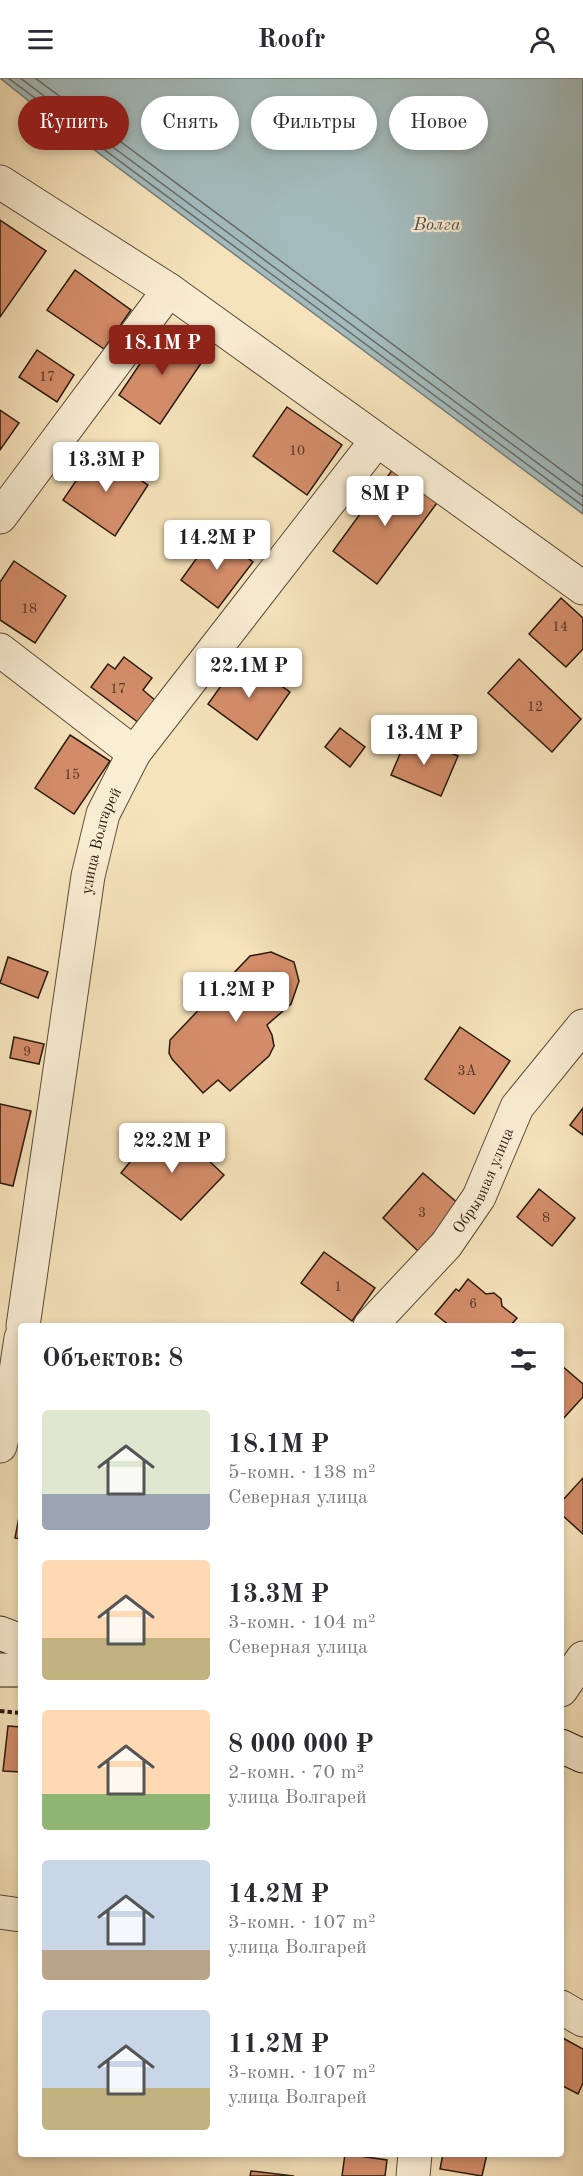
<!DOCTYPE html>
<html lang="ru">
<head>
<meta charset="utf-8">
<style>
	body { margin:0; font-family:"Old Standard TT",serif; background:#f2f2f3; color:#2b2b33; height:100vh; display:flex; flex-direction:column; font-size:22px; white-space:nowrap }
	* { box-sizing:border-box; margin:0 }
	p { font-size:20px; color:#7c7c81 }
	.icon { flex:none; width:33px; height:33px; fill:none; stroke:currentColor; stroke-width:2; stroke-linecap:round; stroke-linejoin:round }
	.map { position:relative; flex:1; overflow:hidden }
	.drawer { position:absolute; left:18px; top:1245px; width:546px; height:834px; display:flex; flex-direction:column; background:#fff; border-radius:6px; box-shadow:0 3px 9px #0003 }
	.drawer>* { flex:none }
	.hud { position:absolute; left:18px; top:18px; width:548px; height:54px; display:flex; gap:12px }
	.price { position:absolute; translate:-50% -51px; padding:0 14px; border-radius:6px; background:#fff; color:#222; font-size:20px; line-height:39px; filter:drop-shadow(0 2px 3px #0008) }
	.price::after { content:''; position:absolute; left:50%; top:36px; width:18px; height:14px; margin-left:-9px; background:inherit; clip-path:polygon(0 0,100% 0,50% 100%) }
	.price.selected { background:#8f2418; color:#fff }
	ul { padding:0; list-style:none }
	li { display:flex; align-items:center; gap:18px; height:150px; padding:0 24px }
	li span { display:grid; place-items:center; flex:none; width:168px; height:120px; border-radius:6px; color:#555 }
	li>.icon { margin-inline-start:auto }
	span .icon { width:72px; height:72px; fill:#fffc; stroke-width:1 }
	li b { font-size:26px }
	h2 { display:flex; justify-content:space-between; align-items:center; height:72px; padding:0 24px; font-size:26px }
	.tag { padding:0 21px; border-radius:27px; background:#fff; box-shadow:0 3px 9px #0003; font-size:21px; line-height:54px }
	.tag.selected { background:#8f2418; color:#fff }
	header { display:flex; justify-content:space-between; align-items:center; height:78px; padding:0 24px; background:#fff; font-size:27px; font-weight:700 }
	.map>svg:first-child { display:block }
	.water { fill:#a3bbbc; stroke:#727b77; stroke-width:1.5 }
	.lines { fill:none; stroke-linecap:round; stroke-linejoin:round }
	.shore { stroke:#666a66; stroke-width:1.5 }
	.building { fill:#d48d6a; stroke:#291a0f; stroke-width:1.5 }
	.street-casing { stroke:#5c4c3a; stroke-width:35 }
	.secondary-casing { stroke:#291a0f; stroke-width:35 }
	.path { stroke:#291a0f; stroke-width:4; stroke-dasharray:4.5 3; stroke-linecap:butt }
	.street { stroke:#f9edd3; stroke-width:33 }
	.secondary { stroke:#f9edd3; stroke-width:33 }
	.labels { text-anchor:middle; stroke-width:4.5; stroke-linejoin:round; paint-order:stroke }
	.number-label { font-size:14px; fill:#543726 }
	.street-label { font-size:16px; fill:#291a0f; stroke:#f9edd3 }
	.water-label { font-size:18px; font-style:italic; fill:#54524c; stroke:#f9edd3 }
</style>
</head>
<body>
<header><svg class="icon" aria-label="menu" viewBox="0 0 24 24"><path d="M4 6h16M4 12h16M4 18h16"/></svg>Roofr<svg class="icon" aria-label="person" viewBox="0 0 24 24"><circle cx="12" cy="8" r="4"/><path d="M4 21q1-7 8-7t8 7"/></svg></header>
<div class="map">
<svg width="583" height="2098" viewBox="0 0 583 2098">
	<rect width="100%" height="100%" fill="#f6e3bb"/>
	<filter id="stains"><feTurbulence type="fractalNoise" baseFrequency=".00333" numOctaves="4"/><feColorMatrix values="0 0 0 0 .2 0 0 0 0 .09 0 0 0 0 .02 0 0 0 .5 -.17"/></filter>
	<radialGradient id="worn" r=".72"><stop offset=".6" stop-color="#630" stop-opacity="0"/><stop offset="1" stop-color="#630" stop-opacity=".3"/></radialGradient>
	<path class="water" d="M0 0H583V436L30 24Z"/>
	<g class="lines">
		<g class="shore">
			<path d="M8 0 583 428"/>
			<path d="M20 0 583 419"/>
			<path d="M35 0 583 408"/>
		</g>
	</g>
	<g class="building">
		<path d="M0 142 46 173 0 239Z"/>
		<path d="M75 192 131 232 104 271 47 232Z"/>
		<path d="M164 250 206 278 160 346 119 317Z"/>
		<path d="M37 272 74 297 57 324 19 299Z"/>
		<path d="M287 329 342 367 307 417 253 378Z"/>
		<path d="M0 332 19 345 0 372Z"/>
		<path d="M96 373 148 407 115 458 63 422Z"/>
		<path d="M393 391 437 425 377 506 333 473Z"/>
		<path d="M214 456 253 484 218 530 181 502Z"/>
		<path d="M14 483 66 518 35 565 0 542V504Z"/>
		<path d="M561 520 583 540V571L566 589 529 556Z"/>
		<path d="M124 579 152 600 143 612 156 623 139 645 91 609 108 586 115 591Z"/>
		<path d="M241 580 290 614 257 662 208 626Z"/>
		<path d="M519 581 581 641 552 674 488 615Z"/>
		<path d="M340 650 365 669 350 689 325 669Z"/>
		<path d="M70 657 110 683 74 736 35 710Z"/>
		<path d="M408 657 458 678 441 718 391 697Z"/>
		<path d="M271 874 294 884 299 903 291 926 267 947 272 957 274 968 269 978 230 1013 218 1002 203 1015 172 981 169 975 170 962 250 878Z"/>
		<path d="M8 879 48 894 38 920 0 905Z"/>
		<path d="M460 949 510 983 474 1036 425 1001Z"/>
		<path d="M14 959 44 966 39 986 10 980Z"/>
		<path d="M0 1026 31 1033 13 1108 0 1105Z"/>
		<path d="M583 1030V1057L570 1047Z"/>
		<path d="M156 1052 183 1074 190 1065 224 1097 181 1142 121 1095Z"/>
		<path d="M423 1095 460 1127 418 1173 383 1140Z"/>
		<path d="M539 1111 575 1140 552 1168 517 1139Z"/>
		<path d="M324 1174 375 1210 352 1243 301 1205Z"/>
		<path d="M468 1201 486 1216 494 1215 501 1221 502 1228 517 1240 510 1248H450L435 1236 456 1211 459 1213Z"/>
		<path d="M561 1287 583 1306V1319L561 1343Z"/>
		<path d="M583 1400V1456L561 1436V1424Z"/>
		<path d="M21 1429V1461L15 1460Z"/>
		<path d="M8 1648 21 1649V1694L3 1693Z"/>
		<path d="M561 1959 583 1971V2005L578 2016 561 2007Z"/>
		<path d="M345 2076 387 2082 385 2098H342Z"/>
		<path d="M443 2076H487L482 2098 440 2091Z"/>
		<path d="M251 2093 294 2098H250Z"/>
	</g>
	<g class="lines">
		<defs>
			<g id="street">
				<path d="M0 104 169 212 583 510"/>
				<path d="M0 439 169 212"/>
				<path d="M0 572 134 675"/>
				<path id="s1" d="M23 1248 88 798 103 736 134 675 377 362"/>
				<path id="s2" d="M370 1248 446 1167 479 1119 517 1029 583 948"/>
				<path d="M0 1368 12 1320 21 1260"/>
				<path d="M561 1612 583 1580"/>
				<path d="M0 1834 21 1837"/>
				<path d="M561 1929 583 1942"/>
				<path d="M413 2098 415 2076"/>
			</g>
			<g id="secondary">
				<path d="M0 1555 21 1563"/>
				<path d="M0 1592H21"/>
				<path d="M561 1668 583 1678"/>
			</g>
		</defs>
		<use href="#street" class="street-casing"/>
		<use href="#secondary" class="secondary-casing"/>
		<path class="path" d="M0 1633 21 1635"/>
		<use href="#street" class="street"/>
		<use href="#secondary" class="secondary"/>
	</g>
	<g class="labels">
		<g class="number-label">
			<text x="47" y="303">17</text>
			<text x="297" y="377">10</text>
			<text x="29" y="535">18</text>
			<text x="560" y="553">14</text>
			<text x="118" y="615">17</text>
			<text x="535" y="633">12</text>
			<text x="72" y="701">15</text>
			<text x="27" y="978">9</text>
			<text x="467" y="997">3А</text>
			<text x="422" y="1139">3</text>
			<text x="546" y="1144">8</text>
			<text x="338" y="1213">1</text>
			<text x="473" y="1230">6</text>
		</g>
		<g class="street-label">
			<text dy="6" stroke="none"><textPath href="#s1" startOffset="492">улица Волгарей</textPath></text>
			<text dy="6" stroke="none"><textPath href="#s2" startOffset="186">Обрывная улица</textPath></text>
		</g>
		<g class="water-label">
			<text x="437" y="152">Волга</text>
		</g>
	</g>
	<rect width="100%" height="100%" filter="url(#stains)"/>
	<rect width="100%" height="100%" fill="url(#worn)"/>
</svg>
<b class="price selected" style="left:162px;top:298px">18.1M ₽</b>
<b class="price" style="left:106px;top:415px">13.3M ₽</b>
<b class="price" style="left:385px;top:449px">8M ₽</b>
<b class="price" style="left:217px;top:493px">14.2M ₽</b>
<b class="price" style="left:249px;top:621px">22.1M ₽</b>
<b class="price" style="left:424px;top:688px">13.4M ₽</b>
<b class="price" style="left:236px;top:945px">11.2M ₽</b>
<b class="price" style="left:172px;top:1096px">22.2M ₽</b>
<div class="hud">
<a class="tag selected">Купить</a>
<a class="tag">Снять</a>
<a class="tag">Фильтры</a>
<a class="tag">Новое</a>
</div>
<section class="drawer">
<h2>Объектов: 8<svg class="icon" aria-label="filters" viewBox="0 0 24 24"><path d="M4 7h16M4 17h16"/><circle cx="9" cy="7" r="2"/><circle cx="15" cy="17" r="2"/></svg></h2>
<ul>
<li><span style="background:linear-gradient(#dfe7d0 70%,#9aa5b1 0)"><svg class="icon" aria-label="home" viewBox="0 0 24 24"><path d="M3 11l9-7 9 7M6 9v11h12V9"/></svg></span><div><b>18.1M ₽</b><p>5-комн. · 138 m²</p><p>Северная улица</p></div></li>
<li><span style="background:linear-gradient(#ffd9b3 65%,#c2b280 0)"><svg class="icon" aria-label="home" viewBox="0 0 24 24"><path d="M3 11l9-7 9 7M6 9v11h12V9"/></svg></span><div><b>13.3M ₽</b><p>3-комн. · 104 m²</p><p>Северная улица</p></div></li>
<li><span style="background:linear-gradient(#ffd9b3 70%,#8fb573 0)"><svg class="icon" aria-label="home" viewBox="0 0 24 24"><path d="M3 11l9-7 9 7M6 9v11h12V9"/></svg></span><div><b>8 000 000 ₽</b><p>2-комн. · 70 m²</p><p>улица Волгарей</p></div></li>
<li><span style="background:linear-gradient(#c9d6e8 75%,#b9a48a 0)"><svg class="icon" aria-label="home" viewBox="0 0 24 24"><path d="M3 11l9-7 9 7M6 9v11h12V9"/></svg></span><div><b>14.2M ₽</b><p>3-комн. · 107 m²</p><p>улица Волгарей</p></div></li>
<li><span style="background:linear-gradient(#c9d6e8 65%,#c2b280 0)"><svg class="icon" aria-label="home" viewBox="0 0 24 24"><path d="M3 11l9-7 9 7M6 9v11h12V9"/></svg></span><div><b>11.2M ₽</b><p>3-комн. · 107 m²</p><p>улица Волгарей</p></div></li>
</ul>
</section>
</div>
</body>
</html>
